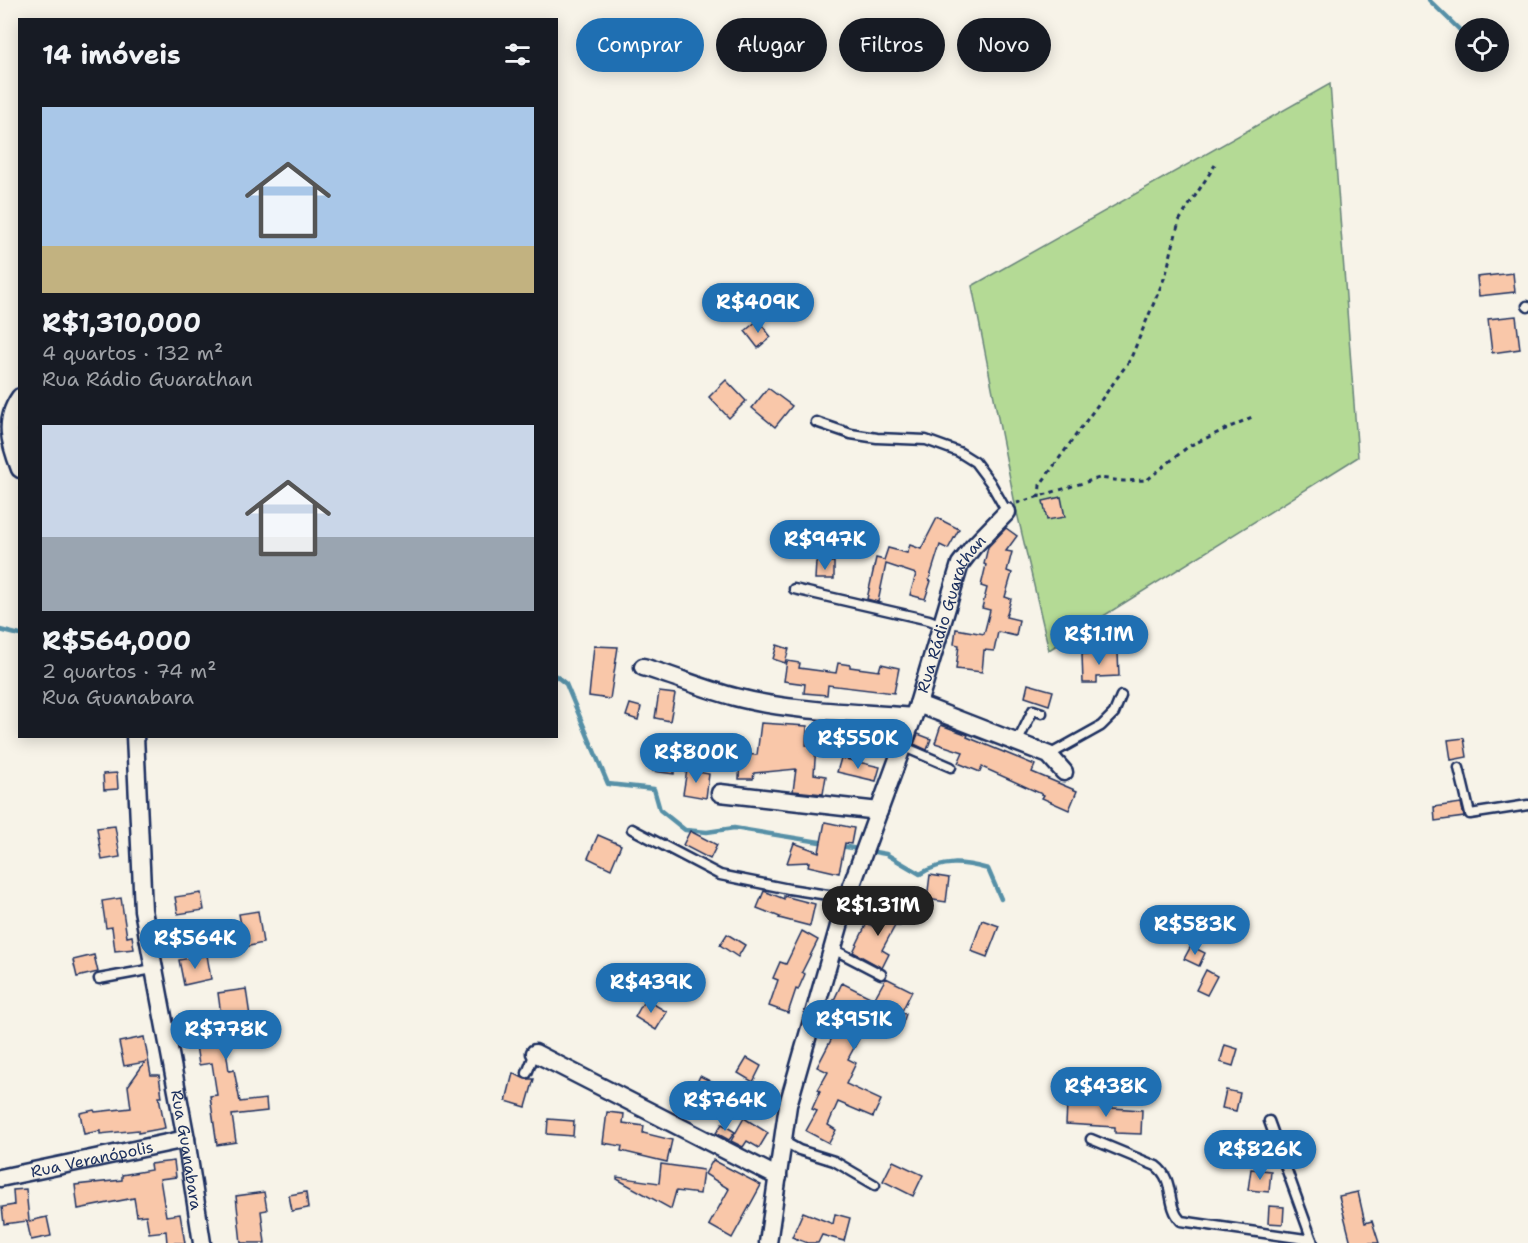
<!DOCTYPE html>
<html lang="pt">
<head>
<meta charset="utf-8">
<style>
	body { margin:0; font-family:"Shantell Sans",sans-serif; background:#20242c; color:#f1f3f6; height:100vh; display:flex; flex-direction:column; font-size:22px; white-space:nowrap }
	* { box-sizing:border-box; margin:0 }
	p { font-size:20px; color:#9ea1a6 }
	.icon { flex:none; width:33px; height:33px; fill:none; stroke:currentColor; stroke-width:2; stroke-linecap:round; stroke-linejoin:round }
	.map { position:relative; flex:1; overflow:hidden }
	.drawer { position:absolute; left:18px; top:18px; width:540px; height:720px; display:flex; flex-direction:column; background:#171b24; border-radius:0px; box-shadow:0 3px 15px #0003 }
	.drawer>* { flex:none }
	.guide { position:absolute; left:576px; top:18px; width:570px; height:54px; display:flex; gap:12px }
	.tools { position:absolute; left:1455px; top:18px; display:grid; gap:12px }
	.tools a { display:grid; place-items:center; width:54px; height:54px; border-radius:50%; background:#171b24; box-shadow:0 3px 15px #0003; font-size:30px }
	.price { position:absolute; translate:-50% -51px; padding:0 14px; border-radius:21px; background:#1f6fb2; color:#fff; font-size:20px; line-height:39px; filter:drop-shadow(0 2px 3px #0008) }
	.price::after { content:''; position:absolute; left:50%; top:36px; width:18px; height:14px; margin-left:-9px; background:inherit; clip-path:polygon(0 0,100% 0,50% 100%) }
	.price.selected { background:#222; color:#fff }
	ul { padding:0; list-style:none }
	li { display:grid; align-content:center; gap:12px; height:318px; padding:0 24px }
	li span { display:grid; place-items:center; height:186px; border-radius:0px; color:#555 }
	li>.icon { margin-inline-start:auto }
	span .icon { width:108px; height:108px; fill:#fffc; stroke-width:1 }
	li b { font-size:26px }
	h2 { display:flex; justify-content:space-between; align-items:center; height:72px; padding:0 24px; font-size:26px }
	.pill { padding:0 21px; border-radius:27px; background:#171b24; box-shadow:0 3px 15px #0003; font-size:21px; line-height:54px }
	.pill.selected { background:#1f6fb2; color:#fff }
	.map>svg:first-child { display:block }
	.green { fill:#b4da95; stroke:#68847a; stroke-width:1.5 }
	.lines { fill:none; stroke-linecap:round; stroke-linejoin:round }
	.stream { stroke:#5790a7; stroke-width:4.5 }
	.building { fill:#f9c7a9; stroke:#1b2f5e; stroke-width:1.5 }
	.service-casing { stroke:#1b2f5e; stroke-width:13 }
	.minor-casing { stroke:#1b2f5e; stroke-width:21 }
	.path { stroke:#1b2f5e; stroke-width:3; stroke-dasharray:4.5 4.5; stroke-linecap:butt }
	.service { stroke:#f7f3e8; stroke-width:8 }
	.minor { stroke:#f7f3e8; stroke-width:16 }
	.labels { text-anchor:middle; stroke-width:4.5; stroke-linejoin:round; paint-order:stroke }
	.street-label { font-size:16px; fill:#1b2f5e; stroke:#f7f3e8 }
</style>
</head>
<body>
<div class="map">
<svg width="1528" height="1243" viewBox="0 0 1528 1243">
	<rect width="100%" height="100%" fill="#f7f3e8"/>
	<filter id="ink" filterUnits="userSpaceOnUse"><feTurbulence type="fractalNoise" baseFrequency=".0167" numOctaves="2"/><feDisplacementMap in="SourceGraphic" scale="12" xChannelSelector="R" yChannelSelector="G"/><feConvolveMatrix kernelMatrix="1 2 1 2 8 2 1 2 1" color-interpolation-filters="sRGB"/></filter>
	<g filter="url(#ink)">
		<path class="green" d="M1330 84 1358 457 1049 650 1015 504 972 286Z"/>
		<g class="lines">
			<g class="stream">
				<path d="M1429 0 1466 36"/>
				<path d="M0 630 20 635"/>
				<path d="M556 676 566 684 608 784 654 789 660 810 685 830 707 832 734 828 826 843"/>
				<path d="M841 846 886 854 920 874C944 860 962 862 988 869L1001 899"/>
			</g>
		</g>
		<g class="building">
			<path d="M1513 273 1515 292 1479 296 1477 277Z"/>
			<path d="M1516 316 1520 349 1492 353 1488 319Z"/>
			<path d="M758 320 771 337 758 348 745 331Z"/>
			<path d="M726 380 746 401 729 418 709 397Z"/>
			<path d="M768 388 792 406 775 427 752 408Z"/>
			<path d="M1061 497 1065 517 1047 520 1043 501Z"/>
			<path d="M937 518 959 529 948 549 940 545 929 580 931 581 925 599 910 595 916 574 886 564 878 602 867 599 876 558 884 560 888 548 907 553 910 545 921 549Z"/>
			<path d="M1006 528 1017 536 1006 551 1012 552 1007 571 1012 573 1005 597 1011 599 1006 617 1019 620 1016 636 998 632 994 651 984 650 982 672 956 669 959 645 954 644 956 629 984 634 990 610 982 608 987 588 981 586 986 565 984 564 988 547Z"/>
			<path d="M816 562H834V579H815Z"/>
			<path d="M777 645 789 649 785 663 773 659Z"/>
			<path d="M594 646 618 647 610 699 589 696Z"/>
			<path d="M1118 653 1119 676 1097 677V683H1083L1082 654Z"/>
			<path d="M787 661 800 663 799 668 836 673 838 663 850 665V667L879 671 881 664 899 668 894 693 828 685 827 695 804 693 805 684 784 681Z"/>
			<path d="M1028 684 1053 691 1049 705 1025 697Z"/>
			<path d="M659 692 675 694 670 721 655 718Z"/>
			<path d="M630 704 641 707 638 720 626 716Z"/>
			<path d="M761 723 807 726 806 745 816 746 814 774 826 776 823 794 793 791 796 769 754 773 753 779H739L740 754 757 755Z"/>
			<path d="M941 725 968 735 967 737 1035 765 1032 772 1077 791 1069 810 1042 798 1044 795 982 767 980 772 958 763 963 752 935 743Z"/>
			<path d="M918 734 931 739 927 750 914 744Z"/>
			<path d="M1464 738 1467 757 1451 760 1448 740Z"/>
			<path d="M656 747 676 749 674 774 653 771Z"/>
			<path d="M841 758 880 767 876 781 837 772Z"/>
			<path d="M687 770 709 774 706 798 683 794Z"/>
			<path d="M117 773 118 789 104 790 103 774Z"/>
			<path d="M1461 803 1464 817 1435 821 1434 807Z"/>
			<path d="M825 822 854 828 851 844 845 843 839 873 808 866 809 862 787 863 794 843 819 852Z"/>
			<path d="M115 826 120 857 102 860 97 828Z"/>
			<path d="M690 831 717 845 710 859 683 845Z"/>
			<path d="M598 835 621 845 611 869 588 858Z"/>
			<path d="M930 875 949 878 946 902 927 899Z"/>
			<path d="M764 891 784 899V896L815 904 810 926 779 918 780 917 757 908Z"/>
			<path d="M201 893 204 910 178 914 175 897Z"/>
			<path d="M121 898 127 937 132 936 134 949 115 951 112 927 106 928 102 901Z"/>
			<path d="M880 906 901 909 900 926H895L882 950 889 954 882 968 853 952 867 923 878 929Z"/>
			<path d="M258 911 263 943 245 947 239 914Z"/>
			<path d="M982 920 999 926 987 957 971 951Z"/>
			<path d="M802 931 818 940 802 972 805 974 798 990 796 989 788 1013 769 1006 778 980 773 978 780 962 786 964Z"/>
			<path d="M727 934 745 945 738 957 720 945Z"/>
			<path d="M1191 946 1205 953 1199 966 1184 959Z"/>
			<path d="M94 955 98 972 77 977 73 960Z"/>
			<path d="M207 955 211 979 184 985 179 960Z"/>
			<path d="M1206 970 1217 976 1207 995 1196 990Z"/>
			<path d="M886 978 912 991 901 1013 906 1014 900 1031 868 1022 848 1059 856 1063 846 1084 881 1100 873 1117 838 1102 828 1125 836 1130 829 1143 806 1131 817 1111 812 1109 820 1091 818 1090 828 1072 817 1067 847 1009 833 1002 842 983 874 999Z"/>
			<path d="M246 989 250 1016 254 1015 255 1032 224 1036 229 1071 234 1070 240 1102 266 1099 267 1111 232 1115 236 1142 217 1145 210 1096 217 1095 212 1063 199 1065 192 1019 221 1015 218 993Z"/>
			<path d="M645 999 667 1012 656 1030 635 1017Z"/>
			<path d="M144 1037 151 1075H159L162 1097H159L165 1128 138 1133V1130L100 1134V1131L84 1134 80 1113 94 1110 95 1112 131 1108 128 1086 145 1062 124 1066 119 1042Z"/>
			<path d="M1225 1045 1238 1049 1233 1066 1220 1062Z"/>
			<path d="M747 1058 761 1066 753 1082 738 1073Z"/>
			<path d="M513 1073 525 1079H534L526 1107 506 1101Z"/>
			<path d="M700 1076 716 1084 706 1104 690 1097Z"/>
			<path d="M1226 1090 1240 1093 1236 1111 1222 1108Z"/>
			<path d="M1067 1105 1142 1110 1141 1134 1115 1133V1127L1066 1124Z"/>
			<path d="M607 1112 624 1114 623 1123 644 1126 643 1133 672 1140 667 1162 621 1151 622 1146 603 1143Z"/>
			<path d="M744 1118 768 1133 759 1148 747 1141 743 1147 731 1141Z"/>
			<path d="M548 1119 574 1121 573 1136 547 1134Z"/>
			<path d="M722 1124 735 1132 729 1140 716 1133Z"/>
			<path d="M713 1160 761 1185 732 1238 709 1225 729 1189 705 1174Z"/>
			<path d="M174 1161 176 1177 160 1179 166 1216 180 1214 185 1243H167L166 1231 149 1233 146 1215 137 1216 134 1198 78 1209 75 1185 122 1180V1175L151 1170 150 1164Z"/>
			<path d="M893 1161 923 1175 913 1196 883 1181Z"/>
			<path d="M661 1164 703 1170 700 1194 676 1191 671 1209 617 1179V1177L659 1183Z"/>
			<path d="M1251 1169 1271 1171 1269 1192 1248 1190Z"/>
			<path d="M26 1189 29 1221 47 1217 51 1236 31 1240 27 1221 4 1224 2 1207 14 1205 13 1190Z"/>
			<path d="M264 1192 267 1210 261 1211 265 1243H241L236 1196Z"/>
			<path d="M306 1192 308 1208 292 1211 289 1195Z"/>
			<path d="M1358 1192 1365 1223 1372 1221 1379 1243H1351L1339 1196Z"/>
			<path d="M1269 1206 1284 1207 1283 1224 1268 1223Z"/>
			<path d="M803 1212 833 1224 835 1214 850 1218 844 1241 822 1235 818 1243H807L792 1237Z"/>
		</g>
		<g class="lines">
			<defs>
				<g id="service">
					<path d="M1527 306 1528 307"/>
					<path d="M816 422 851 434 877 438 926 440 959 452 975 462 990 482 1007 512"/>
					<path d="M794 589 929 620 942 625"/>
					<path d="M1017 743 1033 710 1042 713"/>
					<path d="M902 746 951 767"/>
					<path d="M1049 755 1101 726 1114 713 1121 696"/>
					<path d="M1459 768 1470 814 1528 805"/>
					<path d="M632 829 720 875 789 889 847 898"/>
					<path d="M833 949 881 974"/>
					<path d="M99 979 153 969"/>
					<path d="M527 1073 535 1053"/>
					<path d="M1269 1121 1312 1240"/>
					<path d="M1091 1139 1156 1166C1176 1181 1165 1204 1181 1221L1312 1240 1313 1243"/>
					<path d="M783 1141 799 1150 834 1161 875 1185"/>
				</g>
				<g id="minor">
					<path d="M20 397C3 421 10 443 20 469"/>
					<path d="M643 667C674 676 704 689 735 697 792 712 854 712 913 717"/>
					<path d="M918 704 1049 755 1064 772"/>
					<path id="s1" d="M135 736 143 910 186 1139 202 1243"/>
					<path d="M720 793 879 811"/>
					<path d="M535 1053 778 1177"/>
					<path id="s2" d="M0 1178 186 1139"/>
					<path id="s3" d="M768 1243 788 1105 847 898 918 704 960 564 973 547 1007 512"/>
				</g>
			</defs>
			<use href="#service" class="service-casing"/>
			<use href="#minor" class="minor-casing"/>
			<g class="path">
				<path d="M1039 498 1040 485 1130 360 1166 274 1179 221 1215 165"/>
				<path d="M1017 503 1099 478 1123 481 1147 480 1189 446 1254 416"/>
			</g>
			<use href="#service" class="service"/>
			<use href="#minor" class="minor"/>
		</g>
	</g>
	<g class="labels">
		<g class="street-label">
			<text dy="6" stroke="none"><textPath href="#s3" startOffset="658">Rua Rádio Guarathan</textPath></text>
			<text dy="6" stroke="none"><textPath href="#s1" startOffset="418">Rua Guanabara</textPath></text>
			<text dy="6" stroke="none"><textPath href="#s2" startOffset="94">Rua Veranópolis</textPath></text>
		</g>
	</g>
</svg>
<div class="tools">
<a><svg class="icon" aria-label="locate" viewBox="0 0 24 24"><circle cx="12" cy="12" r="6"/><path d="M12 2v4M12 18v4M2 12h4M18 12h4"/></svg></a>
</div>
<b class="price" style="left:758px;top:334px">R$409K</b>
<b class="price" style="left:825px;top:571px">R$947K</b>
<b class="price" style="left:1099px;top:666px">R$1.1M</b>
<b class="price" style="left:858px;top:770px">R$550K</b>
<b class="price" style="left:696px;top:784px">R$800K</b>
<b class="price selected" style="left:878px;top:937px">R$1.31M</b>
<b class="price" style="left:1195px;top:956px">R$583K</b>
<b class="price" style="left:195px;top:970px">R$564K</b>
<b class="price" style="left:651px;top:1014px">R$439K</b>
<b class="price" style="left:854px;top:1051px">R$951K</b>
<b class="price" style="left:226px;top:1061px">R$778K</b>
<b class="price" style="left:1106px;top:1118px">R$438K</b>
<b class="price" style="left:725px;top:1132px">R$764K</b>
<b class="price" style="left:1260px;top:1181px">R$826K</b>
<div class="guide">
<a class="pill selected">Comprar</a>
<a class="pill">Alugar</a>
<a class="pill">Filtros</a>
<a class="pill">Novo</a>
</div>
<section class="drawer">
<h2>14 imóveis<svg class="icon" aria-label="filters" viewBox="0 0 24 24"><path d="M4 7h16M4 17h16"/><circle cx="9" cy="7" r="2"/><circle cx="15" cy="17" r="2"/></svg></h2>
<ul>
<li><span style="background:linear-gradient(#a9c7e8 75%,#c2b280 0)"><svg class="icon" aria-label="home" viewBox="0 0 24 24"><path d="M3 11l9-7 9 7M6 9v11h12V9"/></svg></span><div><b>R$1,310,000</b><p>4 quartos · 132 m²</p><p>Rua Rádio Guarathan</p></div></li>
<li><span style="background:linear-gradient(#c9d6e8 60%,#9aa5b1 0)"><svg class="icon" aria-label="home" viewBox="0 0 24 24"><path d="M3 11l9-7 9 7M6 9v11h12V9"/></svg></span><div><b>R$564,000</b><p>2 quartos · 74 m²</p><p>Rua Guanabara</p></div></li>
</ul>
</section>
</div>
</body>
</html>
